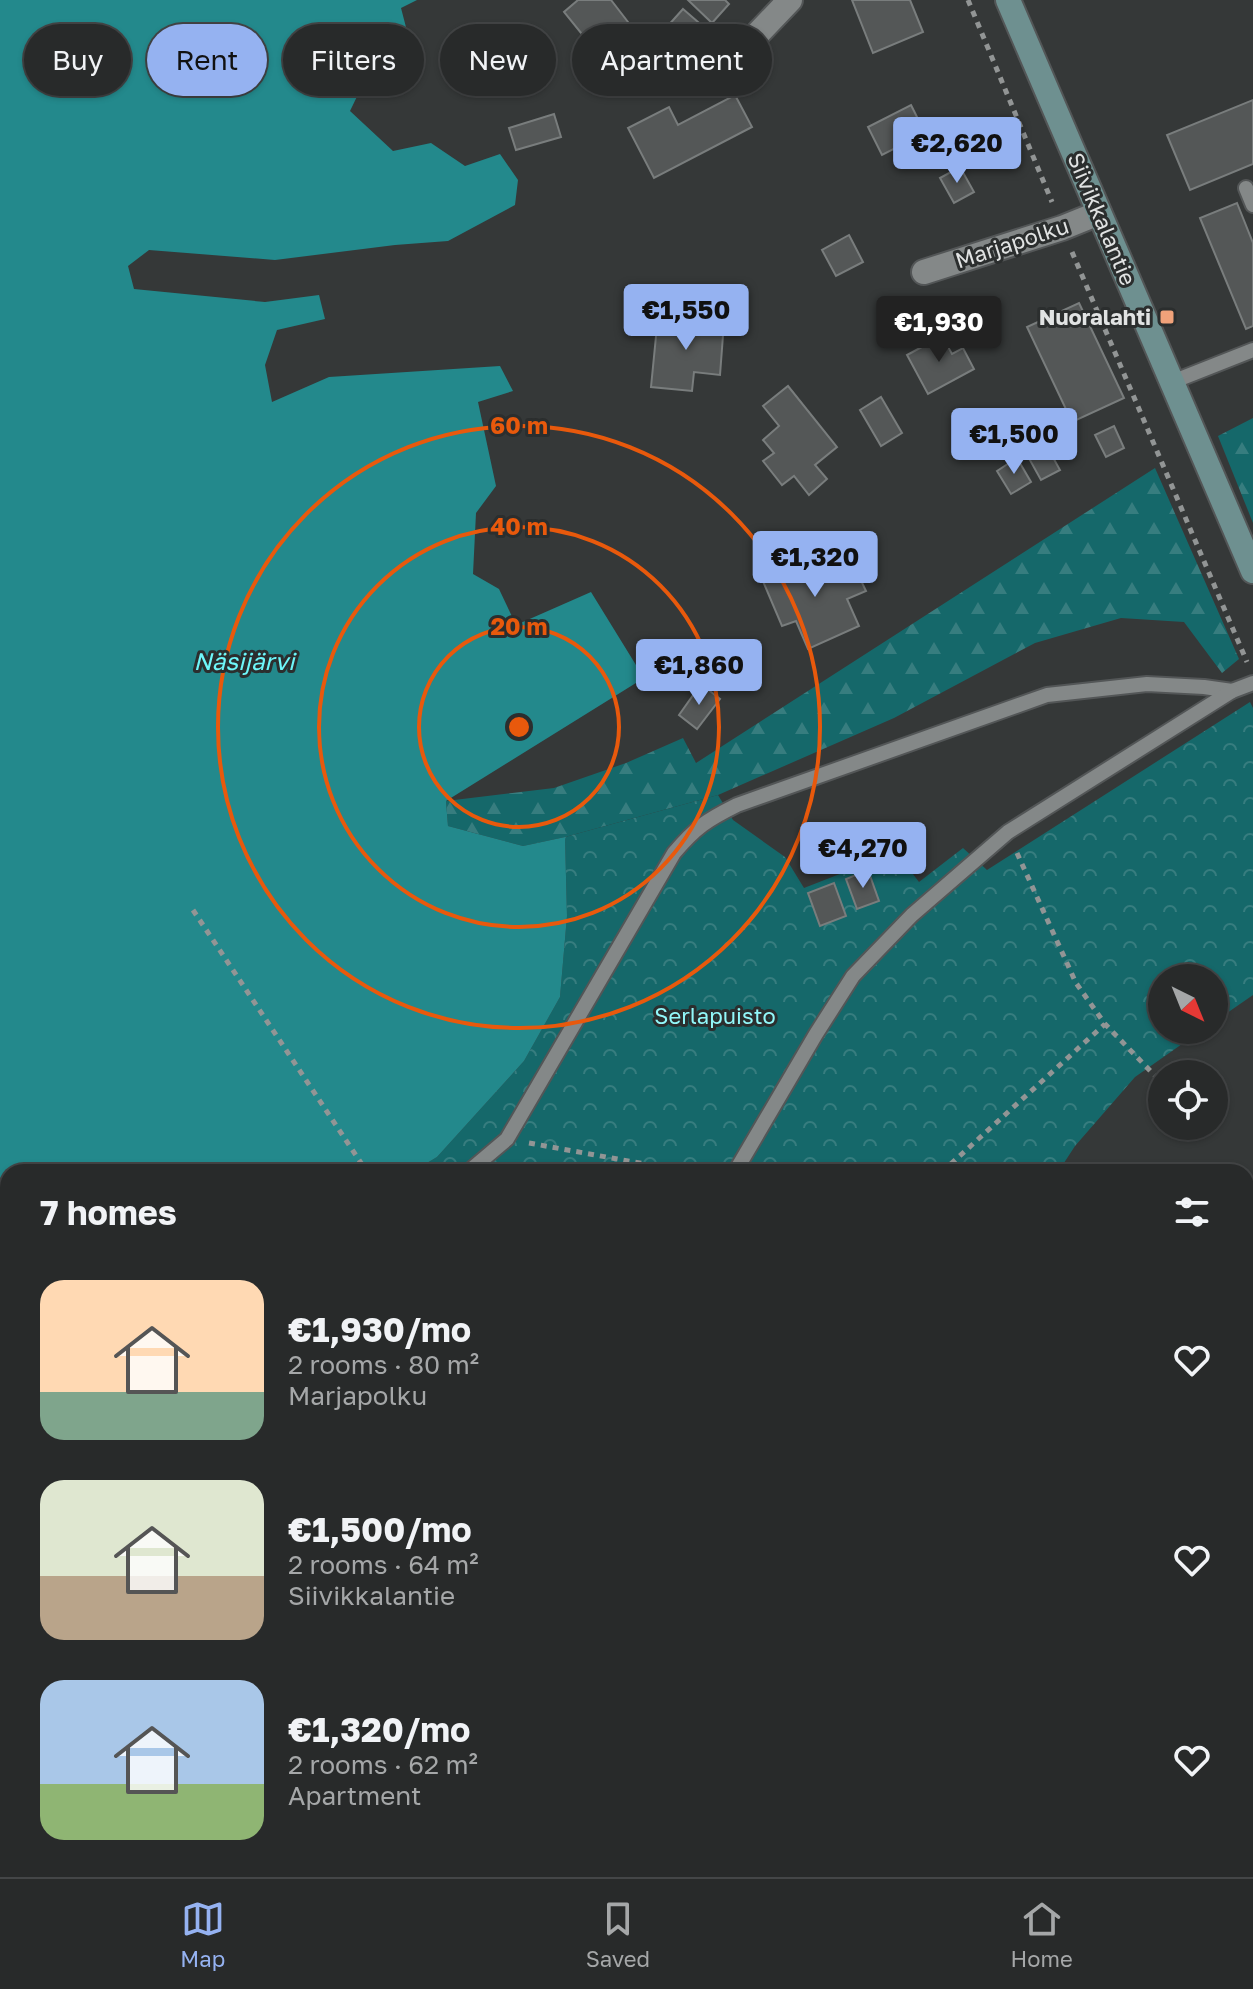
<!DOCTYPE html>
<html lang="en">
<head>
<meta charset="utf-8">
<style>
	body { margin:0; font-family:"Golos Text",sans-serif; background:#303232; color:#f1f3f6; height:100vh; display:flex; flex-direction:column; font-size:30px; white-space:nowrap }
	* { box-sizing:border-box; margin:0 }
	p { font-size:26px; color:#a5a7a8 }
	.icon { flex:none; width:44px; height:44px; fill:none; stroke:currentColor; stroke-width:2; stroke-linecap:round; stroke-linejoin:round }
	.map { position:relative; flex:1; overflow:hidden }
	.sheet { position:absolute; left:0px; top:1164px; width:1254px; height:714px; display:flex; flex-direction:column; background:#282a2a; border-radius:24px 24px 0 0; box-shadow:0 2px 6px #0004,0 0 0 2px #444647 }
	.sheet>* { flex:none }
	.banner { position:absolute; left:24px; top:24px; width:800px; height:72px; display:flex; gap:16px }
	.needle { width:52px; rotate:137deg }
	.buttons { position:absolute; left:1148px; top:964px; display:grid; gap:16px }
	.buttons a { display:grid; place-items:center; width:80px; height:80px; border-radius:50%; background:#282a2a; box-shadow:0 2px 6px #0004,0 0 0 2px #444647; font-size:40px }
	.price { position:absolute; translate:-50% -68px; padding:0 18px; border-radius:8px; background:#95b2f1; color:#111; font-size:26px; line-height:52px; filter:drop-shadow(0 2px 4px #0008) }
	.price::after { content:''; position:absolute; left:50%; top:48px; width:24px; height:18px; margin-left:-12px; background:inherit; clip-path:polygon(0 0,100% 0,50% 100%) }
	.price.current { background:#222; color:#fff }
	ul { padding:0; list-style:none }
	li { display:flex; align-items:center; gap:24px; height:200px; padding:0 40px }
	li span { display:grid; place-items:center; flex:none; width:224px; height:160px; border-radius:24px; color:#555 }
	li>.icon { margin-inline-start:auto }
	span .icon { width:96px; height:96px; fill:#fffc; stroke-width:1 }
	li b { font-size:34px }
	h2 { display:flex; justify-content:space-between; align-items:center; height:96px; padding:0 40px; font-size:34px }
	.chip { padding:0 28px; border-radius:36px; background:#282a2a; box-shadow:0 2px 6px #0004,0 0 0 2px #444647; font-size:28px; line-height:72px }
	.chip.current { background:#95b2f1; color:#111 }
	.tab-bar { display:flex; justify-content:space-around; align-items:center; height:112px; border-top:2px solid #444647; background:#282a2a; font-size:22px; color:#a5a7a8 }
	.tab-bar a { display:grid; justify-items:center; gap:4px }
	.tab-bar .current { color:#95b2f1 }
	.map>svg:first-child { display:block }
	.forest { fill:url(#forest-firs) }
	.park { fill:url(#park-crowns) }
	.water { fill:#23898c }
	.building { fill:#545757; stroke:#797d7d; stroke-width:2 }
	.lines { fill:none; stroke-linecap:round; stroke-linejoin:round }
	.lane-casing { stroke:#535657; stroke-width:18 }
	.street-casing { stroke:#535657; stroke-width:28 }
	.secondary-casing { stroke:#535657; stroke-width:28 }
	.path { stroke:#929595; stroke-width:5; stroke-dasharray:6 6; stroke-linecap:butt }
	.lane { stroke:#848888; stroke-width:14 }
	.street { stroke:#848888; stroke-width:24 }
	.secondary { stroke:#6e9090; stroke-width:24 }
	.ring { fill:none; stroke:#e8590c; stroke-width:4 }
	.poi-dot { fill:#f0a27a; stroke:#2b2e2e; stroke-width:3 }
	.labels { text-anchor:middle; stroke-width:6; stroke-linejoin:round; paint-order:stroke }
	.street-label { font-size:22px; fill:#e1e3e3; stroke:#2b2e2e }
	.poi-label { font-size:22px; font-weight:bold; fill:#e1e3e3; stroke:#2b2e2e; text-anchor:end }
	.park-label { font-size:22px; fill:#92f8fa; stroke:#2b2e2e }
	.water-label { font-size:24px; font-style:italic; fill:#6ef7fa; stroke:#2b2e2e }
	.centre { fill:#e8590c; stroke:#2b2e2e; stroke-width:4 }
	.ring-label { font-size:24px; text-anchor:middle; font-weight:bold; fill:#e8590c; stroke:#2b2e2e; stroke-width:6; stroke-linejoin:round; paint-order:stroke }
</style>
</head>
<body>
<div class="map">
<svg width="1253" height="1877" viewBox="0 0 1253 1877">
	<defs>
		<pattern id="forest-firs" width="22" height="20" patternUnits="userSpaceOnUse" patternTransform="scale(2)"><rect width="22" height="20" fill="#15686a"/><path d="M5 1l3.5 6h-7zM16 11l3.5 6h-7z" fill="#377d7f"/></pattern>
		<pattern id="park-crowns" width="20" height="18" patternUnits="userSpaceOnUse" patternTransform="scale(2)"><rect width="20" height="18" fill="#15686a"/><path d="M2 6a3 3 0 1 1 6 0M12 15a3 3 0 1 1 6 0" fill="none" stroke="#377d7f"/></pattern>
	</defs>
	<rect width="100%" height="100%" fill="#353838"/>
	<g class="forest">
		<path d="M1253 418V523L1218 436Z"/>
		<path d="M1155 468 1239 659 1222 673 1184 622 1121 618 1035 643 894 718 718 795 565 837 523 846 448 826 446 801 554 788 626 763 683 738 696 763Z"/>
	</g>
	<g class="park">
		<path d="M1250 702 1253 708V995L1214 1022V978H1162V1030H1202L1135 1077 1075 1146 1058 1172H412L437 1157 524 1061 560 997 567 916 565 837 718 795 733 820 785 857 804 888 896 852 919 882 963 848 987 870Z"/>
		<path d="M8 1544V1667L0 1670V1548Z"/>
	</g>
	<path class="water" d="M0 0H417L401 8 413 54 365 80 350 111 393 151 431 143 465 166 500 154 518 180 515 205 448 241 395 245 275 260 149 250 128 266 134 289 265 302 319 295 325 319 277 330 265 365 272 402 329 377 500 366 513 391 478 402 496 486 476 513 473 574 499 589 516 625 591 592 644 678 446 801 448 826 523 846 565 837 567 916 560 997 524 1061 437 1157 412 1172H8V1346L0 1353Z"/>
	<g class="building">
		<path d="M578 0H611L628 22 594 49 564 12Z"/>
		<path d="M688 0H725L729 4 712 23Z"/>
		<path d="M852 0H910L923 32 873 53Z"/>
		<path d="M683 9 705 28 688 47 666 28Z"/>
		<path d="M535 53 542 77 494 92 487 68Z"/>
		<path d="M735 95 752 127 654 178 628 128 669 107 678 125Z"/>
		<path d="M1253 100V164L1190 190 1167 135Z"/>
		<path d="M911 105 925 133 882 155 868 127Z"/>
		<path d="M554 114 561 137 516 150 509 128Z"/>
		<path d="M960 167 974 192 954 203 940 178Z"/>
		<path d="M1237 203 1253 243V326L1246 329 1200 218Z"/>
		<path d="M849 235 863 262 836 276 822 250Z"/>
		<path d="M1079 303 1124 398 1072 422 1027 327Z"/>
		<path d="M658 316 724 322 720 375 694 372 692 391 651 387Z"/>
		<path d="M942 336 952 354 963 348 974 369 928 394 907 355Z"/>
		<path d="M788 386 837 447 815 465 827 479 809 495 794 476 782 485 763 461 774 453 763 440 779 426 763 406Z"/>
		<path d="M881 397 902 433 881 446 860 410Z"/>
		<path d="M1114 426 1124 448 1106 457 1095 435Z"/>
		<path d="M1045 443 1060 470 1041 480 1026 453Z"/>
		<path d="M1017 458 1031 482 1011 494 997 471Z"/>
		<path d="M826 551 839 580 857 572 866 591 847 599 859 626 808 649 796 621 782 626 762 579Z"/>
		<path d="M701 684 720 699 697 729 679 715Z"/>
		<path d="M868 870 879 901 857 909 846 879Z"/>
		<path d="M834 883 846 916 820 926 808 893Z"/>
		<path d="M1246 1326 1253 1334V1486L1246 1478V1432L1248 1430 1246 1428Z"/>
		<path d="M5 1805 8 1810V1870H60L64 1877H11L0 1860V1809Z"/>
		<path d="M566 1870H620L627 1877H559Z"/>
		<path d="M675 1870H744L737 1877H670Z"/>
		<path d="M1110 1870H1179L1171 1877H1123L1120 1874 1116 1877Z"/>
	</g>
	<g class="lines">
		<defs>
			<g id="lane">
				<path d="M1246 188 1253 205"/>
				<path d="M1172 382 1253 350"/>
				<path d="M468 1172 507 1139 674 853C696 827 707 820 737 805L1047 695 1147 684 1204 687 1232 691 1253 683"/>
				<path d="M735 1172 816 1034 853 976 912 915 1008 832 1232 691"/>
			</g>
			<g id="street">
				<path d="M715 54 747 45 790 0"/>
				<path d="M924 272 1062 228 1099 213"/>
				<path d="M1244 1870 1249 1877"/>
				<path d="M278 1877 296 1870"/>
			</g>
			<path id="secondary" d="M1008 0 1253 571"/>
		</defs>
		<use href="#lane" class="lane-casing"/>
		<use href="#street" class="street-casing"/>
		<use href="#secondary" class="secondary-casing"/>
		<g class="path">
			<path d="M968 0 1052 202"/>
			<path d="M1072 252 1247 662"/>
			<path d="M1017 853 1076 983 1105 1024 1162 1083"/>
			<path d="M193 910 367 1172"/>
			<path d="M1203 1126 1208 1131"/>
			<path d="M529 1143 689 1172"/>
			<path d="M942 1172 1105 1024"/>
			<path d="M0 1572 8 1569"/>
		</g>
		<use href="#lane" class="lane"/>
		<use href="#street" class="street"/>
		<use href="#secondary" class="secondary"/>
	</g>
	<g class="ring">
		<circle cx="519" cy="727" r="100"/>
		<circle cx="519" cy="727" r="200"/>
		<circle cx="519" cy="727" r="301"/>
	</g>
	<rect class="poi-dot" x="1159" y="309" width="16" height="16" rx="4"/>
	<g class="labels">
		<g class="street-label">
			<text transform="translate(1102 219) rotate(67)" y="8">Siivikkalantie</text>
			<text transform="translate(1012 243) rotate(-18)" y="8">Marjapolku</text>
		</g>
		<g class="poi-label">
			<text x="1151" y="325">Nuoralahti</text>
		</g>
		<g class="park-label">
			<text x="715" y="1024">Serlapuisto</text>
		</g>
		<g class="water-label">
			<text x="244" y="670">Näsijärvi</text>
		</g>
	</g>
	<circle cx="519" cy="727" r="12" class="centre"/>
	<g class="ring-label">
		<text x="519" y="434">60 m</text>
		<text x="519" y="535">40 m</text>
		<text x="519" y="635">20 m</text>
	</g>
</svg>
<div class="buttons">
<a><svg class="needle" viewBox="-14 -14 28 28"><path d="M0-13l5 13h-10z" fill="#e53935"/><path d="M0 13l5-13h-10z" fill="#a5a7a8"/></svg></a>
<a><svg class="icon" aria-label="locate" viewBox="0 0 24 24"><circle cx="12" cy="12" r="6"/><path d="M12 2v4M12 18v4M2 12h4M18 12h4"/></svg></a>
</div>
<b class="price" style="left:957px;top:185px">€2,620</b>
<b class="price" style="left:686px;top:352px">€1,550</b>
<b class="price current" style="left:939px;top:364px">€1,930</b>
<b class="price" style="left:1014px;top:476px">€1,500</b>
<b class="price" style="left:815px;top:599px">€1,320</b>
<b class="price" style="left:699px;top:707px">€1,860</b>
<b class="price" style="left:863px;top:890px">€4,270</b>
<div class="banner">
<a class="chip">Buy</a>
<a class="chip current">Rent</a>
<a class="chip">Filters</a>
<a class="chip">New</a>
<a class="chip">Apartment</a>
</div>
<section class="sheet">
<h2>7 homes<svg class="icon" aria-label="filters" viewBox="0 0 24 24"><path d="M4 7h16M4 17h16"/><circle cx="9" cy="7" r="2"/><circle cx="15" cy="17" r="2"/></svg></h2>
<ul>
<li><span style="background:linear-gradient(#ffd9b3 70%,#7fa58c 0)"><svg class="icon" aria-label="home" viewBox="0 0 24 24"><path d="M3 11l9-7 9 7M6 9v11h12V9"/></svg></span><div><b>€1,930/mo</b><p>2 rooms · 80 m²</p><p>Marjapolku</p></div><svg class="icon" aria-label="heart" viewBox="0 0 24 24"><path d="M12 20l-8-8c-3-5 5-10 8-4 3-6 11-1 8 4z"/></svg></li>
<li><span style="background:linear-gradient(#dfe7d0 60%,#b9a48a 0)"><svg class="icon" aria-label="home" viewBox="0 0 24 24"><path d="M3 11l9-7 9 7M6 9v11h12V9"/></svg></span><div><b>€1,500/mo</b><p>2 rooms · 64 m²</p><p>Siivikkalantie</p></div><svg class="icon" aria-label="heart" viewBox="0 0 24 24"><path d="M12 20l-8-8c-3-5 5-10 8-4 3-6 11-1 8 4z"/></svg></li>
<li><span style="background:linear-gradient(#a9c7e8 65%,#8fb573 0)"><svg class="icon" aria-label="home" viewBox="0 0 24 24"><path d="M3 11l9-7 9 7M6 9v11h12V9"/></svg></span><div><b>€1,320/mo</b><p>2 rooms · 62 m²</p><p>Apartment</p></div><svg class="icon" aria-label="heart" viewBox="0 0 24 24"><path d="M12 20l-8-8c-3-5 5-10 8-4 3-6 11-1 8 4z"/></svg></li>
</ul>
</section>
</div>
<nav class="tab-bar">
<a class="current"><svg class="icon" aria-label="map" viewBox="0 0 24 24"><path d="M3 6l6-2 6 2 6-2v14l-6 2-6-2-6 2zM9 4v14M15 6v14"/></svg>Map</a>
<a><svg class="icon" aria-label="saved" viewBox="0 0 24 24"><path d="M7 4h10v16l-5-4-5 4z"/></svg>Saved</a>
<a><svg class="icon" aria-label="home" viewBox="0 0 24 24"><path d="M3 11l9-7 9 7M6 9v11h12V9"/></svg>Home</a>
</nav>
</body>
</html>
